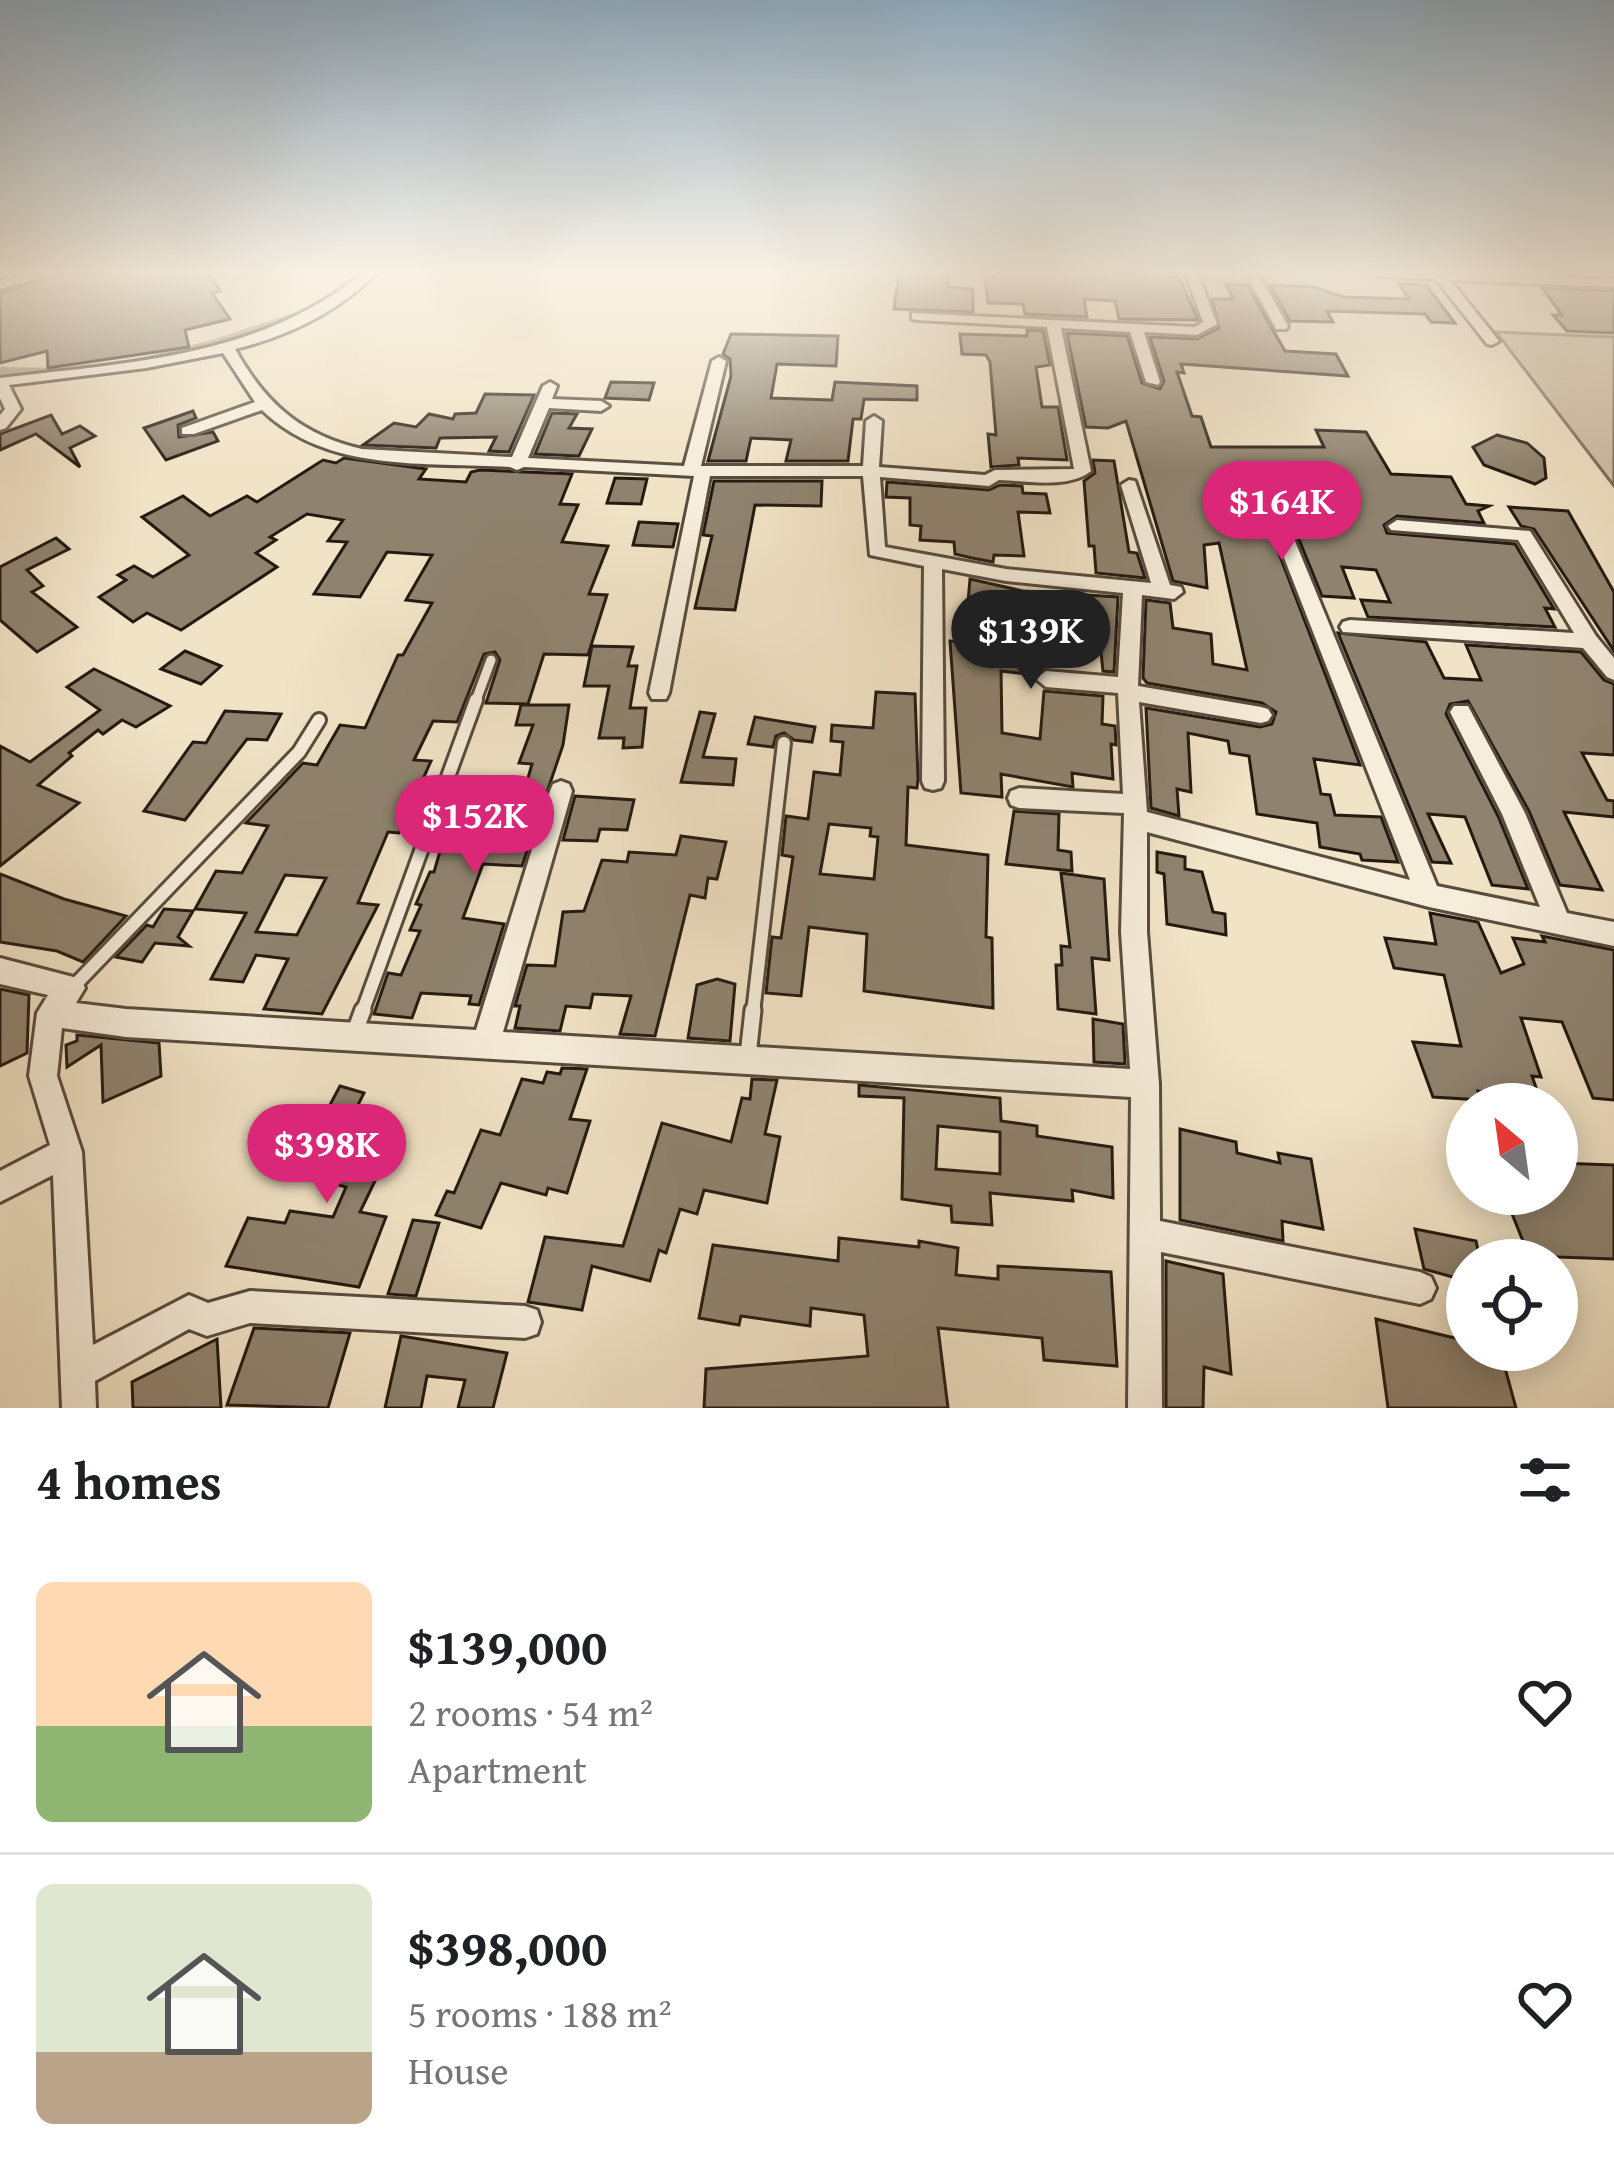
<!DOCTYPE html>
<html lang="en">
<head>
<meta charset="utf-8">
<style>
	body { margin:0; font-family:"Gentium Book Plus",serif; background:#f6f6f6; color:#202124; height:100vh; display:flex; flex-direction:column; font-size:45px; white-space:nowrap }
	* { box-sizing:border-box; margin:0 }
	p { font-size:39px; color:#757577 }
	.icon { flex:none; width:66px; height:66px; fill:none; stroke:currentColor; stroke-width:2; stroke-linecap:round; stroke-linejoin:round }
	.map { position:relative; height:1408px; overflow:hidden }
	.side { display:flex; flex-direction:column; background:#fff; flex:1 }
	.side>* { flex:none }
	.needle { width:78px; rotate:331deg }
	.tools { position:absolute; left:1446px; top:1083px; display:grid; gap:24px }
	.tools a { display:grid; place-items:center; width:132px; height:132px; border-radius:50%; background:#fff; box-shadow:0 6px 30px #0003; font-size:60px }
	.price { position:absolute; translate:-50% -102px; padding:0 27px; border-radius:42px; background:#db2777; color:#fff; font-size:39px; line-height:78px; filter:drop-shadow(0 3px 6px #0008) }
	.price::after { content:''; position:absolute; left:50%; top:72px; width:36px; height:27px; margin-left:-18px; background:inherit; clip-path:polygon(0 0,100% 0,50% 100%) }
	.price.selected { background:#222; color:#fff }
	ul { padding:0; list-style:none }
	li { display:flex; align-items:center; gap:36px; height:300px; padding:0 36px }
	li+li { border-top:3px solid #e0e0e0 }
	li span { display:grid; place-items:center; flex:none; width:336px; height:240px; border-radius:18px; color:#555 }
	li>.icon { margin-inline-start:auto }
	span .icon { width:144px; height:144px; fill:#fffc; stroke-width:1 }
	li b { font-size:51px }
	h2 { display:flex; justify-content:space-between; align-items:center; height:144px; padding:0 36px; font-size:51px }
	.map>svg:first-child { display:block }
	.green { fill:#cec1a7; stroke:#7a6e5c; stroke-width:3 }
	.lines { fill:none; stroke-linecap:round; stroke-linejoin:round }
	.canal { fill:#ac9f88; fill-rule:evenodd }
	.building { fill:#8f836f; stroke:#251a11; stroke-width:3; fill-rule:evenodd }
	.lane-far2-casing { stroke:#584c3e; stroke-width:15 }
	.lane-far1-casing { stroke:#584c3e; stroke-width:18 }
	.lane-casing { stroke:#584c3e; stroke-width:21 }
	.street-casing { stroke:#584c3e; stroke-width:6 }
	.lane-far2 { stroke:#f6edda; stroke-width:9 }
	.lane-far1 { stroke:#f6edda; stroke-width:12 }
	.lane { stroke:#f6edda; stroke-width:15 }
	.street { fill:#f6edda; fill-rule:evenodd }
</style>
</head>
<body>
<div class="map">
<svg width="1614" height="1408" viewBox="0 0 1614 1408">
	<rect width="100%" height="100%" fill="#f1e3c6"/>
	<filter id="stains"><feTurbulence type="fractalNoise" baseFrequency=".00167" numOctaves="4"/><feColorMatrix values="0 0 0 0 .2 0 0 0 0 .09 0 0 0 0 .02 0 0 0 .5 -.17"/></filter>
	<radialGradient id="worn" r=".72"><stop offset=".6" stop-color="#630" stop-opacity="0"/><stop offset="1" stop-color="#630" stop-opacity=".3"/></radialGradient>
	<path class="green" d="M1496 332 1614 337V486Z"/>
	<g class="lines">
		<g class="canal">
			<path d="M320 304 327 308 325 311 224 345 114 371 107 367 215 339Z"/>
			<path d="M0 367 71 368 78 372 71 376 0 375Z"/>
		</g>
	</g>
	<g class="building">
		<path d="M63 272H207L220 291 212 293 230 319 185 330 189 347 48 368 47 351 0 363V293Z"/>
		<path d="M899 272H948V287L973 289V312L894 309Z"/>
		<path d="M995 272H1117L1179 277 1198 320 1119 319 1115 301 1084 299 1087 317 1025 314 1023 304 988 303 985 277H995Z"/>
		<path d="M1226 284 1247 285 1285 351 1336 354 1348 376 1181 364 1184 373 1177 372 1192 416 1201 417 1211 447H1324L1316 430 1366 432 1391 474 1451 477 1466 504 1489 506 1478 511 1484 523 1397 516 1384 525 1387 533 1515 544 1554 609 1545 608 1555 627 1368 617 1361 600 1390 602 1376 570 1342 567 1354 598 1322 596 1280 493 1264 490 1257 496 1360 765 1314 759 1321 794 1330 795 1335 815 1381 817 1398 862 1362 860 1360 854 1320 847 1317 823 1257 814 1249 756 1230 753 1228 741 1188 733 1191 792 1177 789 1179 816 1151 808 1146 708 1260 727 1272 724 1276 712 1262 703 1147 683 1143 678 1146 600 1170 603 1173 628 1211 634 1213 664 1247 670 1219 543 1204 545 1207 588 1173 581 1126 421 1108 428 1086 427 1067 333 1127 336 1142 383 1160 389 1164 381 1150 337 1197 339 1219 328 1212 299H1233Z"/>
		<path d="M1399 284 1426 285 1455 323 1431 322 1425 314 1327 311 1333 322 1290 321 1270 285 1314 287 1344 297 1409 299Z"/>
		<path d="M1542 288 1614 291V333L1567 331 1553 315H1562Z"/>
		<path d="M1027 330 1043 331 1050 365 1036 367 1042 407H1058L1067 460 1018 458 1019 465 991 467 988 434 996 435 990 362 986 355 962 354 960 334 1027 336Z"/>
		<path d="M731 334 838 336 836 366 777 364 771 398 832 400 835 382 917 386V400L864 399 861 419H853L848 461H786L791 440 751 438 746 461H708L731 376 730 359 723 354Z"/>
		<path d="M611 382 654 383 649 400 605 398Z"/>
		<path d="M485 394 534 395 509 452 489 451 496 437 440 438 436 448 363 445 394 423 416 427 429 414 453 419 455 414 476 413Z"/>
		<path d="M193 411 196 418 178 425 179 437 213 432 218 441 166 460 144 428Z"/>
		<path d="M552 413 577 414 569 428 592 429 579 456 535 454Z"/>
		<path d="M51 415 62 434 80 426 95 436 70 448 80 467 36 434 0 450V434Z"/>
		<path d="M1497 435 1527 443 1544 458 1546 478 1535 484 1484 465 1473 447Z"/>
		<path d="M344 458 426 469 419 479 466 482 471 472 480 470 572 474 560 504 578 505 562 542 608 546 589 594 607 595 588 655 544 654 528 704 486 703 500 660 495 652 484 654 457 722 433 721 414 760 431 761 399 833 388 832 358 903 378 905 322 1014 264 1009 288 959 256 955 243 982 211 979 246 913 195 909 216 871 242 873 268 826 246 823 303 763 317 765 340 725 365 728 398 655H403L432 603 406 600 432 555 387 552 360 597 314 594 347 542 328 541 343 520 307 514 270 537 276 540 256 553 277 567 181 630 147 613 133 622 99 597 126 580 118 575 134 566 153 577 189 555 142 517 183 496 210 516 247 496 257 502 323 460 336 463ZM285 875 326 878 297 935 256 932Z"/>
		<path d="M1093 460 1114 461 1129 552 1137 553 1145 578 1096 573 1094 546H1089L1084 481 1095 473Z"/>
		<path d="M615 478 647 479 641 504 607 503Z"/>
		<path d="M714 481H822L821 506 755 505 735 610 695 608 712 536 703 535Z"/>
		<path d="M887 482 989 490 1000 485 1022 486 1023 493 1046 494 1050 513 1018 512 1024 556 994 555 993 562 972 558 955 554 954 542 920 540 921 526 910 525V498L886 497Z"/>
		<path d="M1509 507 1568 511 1614 592V651L1534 529 1521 526Z"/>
		<path d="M639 522 678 524 673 547 633 545Z"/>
		<path d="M56 538 69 549 27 570 43 586 32 592 77 627 37 652 0 620V567Z"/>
		<path d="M970 579 1023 591 1118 597 1114 672 1103 671 1100 643 1040 637V670L1034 675 1001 671 1002 733 1040 739 1044 691 1103 696 1102 724 1115 726 1116 745 1111 744 1113 779 1072 773 1073 787 1001 774 1002 797 961 793 950 641 998 643 999 606 968 602Z"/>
		<path d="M1338 633 1426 642 1444 678 1481 680 1466 645 1581 652 1604 680 1614 684V755L1582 753 1607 800 1614 801V817L1564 812 1602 890 1560 885 1529 811 1468 701 1450 704 1446 714 1498 816 1528 889 1492 885 1465 817 1428 814 1451 863 1432 862Z"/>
		<path d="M592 646 633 647 628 666H637L630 708H646L642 747 623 748 624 738H599L609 686H584Z"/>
		<path d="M185 651 221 666 201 684 161 669Z"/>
		<path d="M94 669 170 706 136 727 122 720 103 734 98 730 69 753 72 756 38 785 79 803 0 866V746L30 762 100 710 67 687Z"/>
		<path d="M876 692 915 694 918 779 917 788 908 787 906 845 988 855 986 937 992 938 993 1008 864 991 867 934 809 927 801 996 766 993 772 937 781 938 793 857 782 855 786 816 808 819 814 772 840 775 843 742 831 741 832 725 873 728ZM829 824 871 828 870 836 878 837 874 879 820 874Z"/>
		<path d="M521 705H569L563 745 522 866 483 864 463 918 504 924 479 1005 469 1004 471 996 421 993 412 1018 374 1014 388 973 401 975 420 931 410 930 421 905 416 904 430 872H434L443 841H450L463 793 524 792 532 764 519 763 533 725H516Z"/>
		<path d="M225 711 281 714 267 740 247 739 185 820 144 811 193 742 206 743Z"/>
		<path d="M700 712 715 714 703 757 736 759 733 785 681 782Z"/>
		<path d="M755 717 815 727 812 742 794 740 784 733 776 736 773 747 748 744Z"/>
		<path d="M575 796 634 800 627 830 600 829 597 841 563 840Z"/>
		<path d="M1014 811 1059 814 1058 850 1071 852 1072 871 1006 864Z"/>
		<path d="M681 836 726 842 717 879 708 878 705 898 690 895 655 1036 620 1034 631 996 593 994 590 1008 566 1006 560 1031 515 1028 520 1006H515L527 965 555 966 563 912 584 911 602 860 627 862 629 852 676 855Z"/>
		<path d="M1157 852 1185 857V869L1202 872 1213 912 1225 914 1226 935 1167 924 1164 874 1157 872Z"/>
		<path d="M1061 873 1104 879 1109 960 1092 958 1096 1014 1058 1009 1056 965H1062L1061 946 1070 947Z"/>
		<path d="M0 874 64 899 126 916 83 962 57 951 0 942Z"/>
		<path d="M164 909 193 911 178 937 189 946 155 943 142 962 116 957 147 925 153 927Z"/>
		<path d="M1430 913 1478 922 1501 973 1524 964 1513 938 1545 942 1542 936 1614 950V1100L1593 1098 1562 1022 1521 1018 1541 1077 1532 1076 1540 1099 1478 1091 1482 1100 1433 1097 1413 1042 1461 1046 1444 975 1394 968 1385 938 1436 944Z"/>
		<path d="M717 979 735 984 730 1041 688 1038 697 985Z"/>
		<path d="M0 989 29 995 27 1053 0 1066Z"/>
		<path d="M1093 1019 1123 1024 1125 1064 1094 1062Z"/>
		<path d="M77 1035 159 1043 161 1076 103 1102 101 1045 67 1067 66 1045 77 1041Z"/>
		<path d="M562 1068 587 1069 570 1119 590 1121 567 1193 548 1188 546 1195 501 1183 481 1228 436 1215 447 1191 454 1193 481 1130 500 1135 522 1079 543 1083 547 1072 560 1074Z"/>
		<path d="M752 1079 777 1080 765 1134 780 1137 767 1203 704 1190 697 1214 680 1209 666 1253 659 1250 650 1281 592 1266 582 1310 528 1302 545 1237 623 1246 662 1123 731 1142 742 1098 750 1099Z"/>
		<path d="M859 1085 1000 1098 1001 1121 1037 1126V1136L1112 1147 1113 1198 1072 1190 1073 1201 990 1193 992 1225 952 1222 951 1206 902 1199 904 1098 859 1096ZM938 1126 1000 1132V1174L936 1169Z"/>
		<path d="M340 1086 364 1093 352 1117 400 1129 360 1212 386 1217 359 1287 226 1266 248 1218 285 1223 290 1211 333 1217 346 1187 331 1183 337 1172 300 1161Z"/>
		<path d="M1180 1129 1236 1142 1237 1153 1280 1163 1278 1153 1311 1159 1323 1229 1282 1221 1283 1241 1180 1220Z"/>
		<path d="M1557 1163 1614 1165V1259L1529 1256 1504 1194H1557Z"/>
		<path d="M413 1220 439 1223 416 1296 388 1294Z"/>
		<path d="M1415 1229 1476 1241 1480 1260H1467V1281L1424 1269Z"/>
		<path d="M839 1238 919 1247V1241L958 1248 956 1275 998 1279V1266L1111 1272 1117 1366 1044 1360 1042 1338 938 1328 948 1408H704L706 1369 868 1356 864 1315 811 1308 810 1326 741 1316 739 1325 699 1318 713 1245 838 1261Z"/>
		<path d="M1166 1261 1223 1274 1231 1374 1204 1367 1203 1408H1166Z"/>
		<path d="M1376 1319 1467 1341V1350L1502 1357 1516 1408H1388Z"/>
		<path d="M254 1328 350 1333 328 1408 227 1405Z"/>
		<path d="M401 1336 507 1353 493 1408H458L465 1380 427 1376 421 1408H385Z"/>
		<path d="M217 1339 221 1408H133L132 1382Z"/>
	</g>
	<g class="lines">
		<defs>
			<path id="lane-far2" d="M475 703 491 660"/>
			<g id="lane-far1">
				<path d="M74 986 299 752 319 720"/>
				<path d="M362 1013 476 700"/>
				<path d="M753 1013 784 743"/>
			</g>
			<g id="lane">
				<path d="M354 1034 363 1010"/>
				<path d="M748 1056 753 1010"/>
			</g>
			<g id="street">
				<path d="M38 272H59L0 289V281Z"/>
				<path d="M364 272H378C339 311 289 336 235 349 265 403 301 435 362 449L512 457 543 386 550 382 557 386 552 399 601 401 609 406 601 411 549 408 528 458 684 466 712 361 719 357 726 361 701 466H863L866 421 874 416 882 421 879 467 985 475 995 470 1074 469 1047 327 917 320 912 319V313L1195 327 1203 322 1185 272H1197L1217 324 1197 335 1144 332 1160 382 1158 385 1146 382 1130 332 1061 328 1091 471C1069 489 1027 481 999 480L989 486 880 477 885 547 1006 569 1151 583 1121 485 1129 480 1135 481 1170 585 1181 587 1183 592 1174 599 1142 595 1138 686 1261 707 1268 709 1272 715 1268 721 1261 723 1139 702 1147 812 1410 880 1261 499 1264 495H1276L1437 886 1540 907 1502 814 1450 712 1454 706H1468L1525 813 1567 913 1614 922V946L1429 907 1147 832V932L1159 1084 1160 1221 1420 1272 1431 1277 1436 1288 1431 1299 1420 1304 1161 1252 1162 1408H1128L1131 1097 126 1037 62 1028 57 1076 82 1152 93 1345 189 1295 208 1303 250 1291 525 1306 537 1310 541 1322 537 1334 525 1338 250 1323 207 1336 189 1329 95 1381 96 1408H62L53 1175 0 1202V1171L50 1145 29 1076 37 1013 48 995 0 984V958L81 979 85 988 76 1003 126 1009 476 1030 550 791 553 784 561 781 569 784 572 791 503 1032 1130 1069 1121 932 1124 813 1019 808 1011 805 1008 798 1011 791 1019 788 1123 794 1118 693 1046 687 1036 679 1046 671 1118 677 1123 593 1006 581 942 569 944 781 941 788 933 790 925 788 922 781 924 566 870 555 863 476H710L669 693 666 699H652L649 693 694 476 524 467 517 470 510 467C425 462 327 473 262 410L194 434H182V428L255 402 223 353 146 368 9 385 21 409 6 428 0 430V415L5 409 0 398V378C130 362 259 358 364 272Z"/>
				<path d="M1245 272H1257L1288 326 1286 329H1276Z"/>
				<path d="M1361 272 1614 279V287L1450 280 1499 341 1492 345 1487 344 1436 279 1367 276Z"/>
				<path d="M1397 520 1530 531 1596 636 1614 658V680L1607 677 1583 648 1343 632 1340 627 1343 622 1350 620 1574 633 1518 540 1391 530 1388 526Z"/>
			</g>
		</defs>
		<use href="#lane-far2" class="lane-far2-casing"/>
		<use href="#lane-far1" class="lane-far1-casing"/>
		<use href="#lane" class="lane-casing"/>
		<use href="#street" class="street-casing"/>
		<use href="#lane-far2" class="lane-far2"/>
		<use href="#lane-far1" class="lane-far1"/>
		<use href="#lane" class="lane"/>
		<use href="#street" class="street"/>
	</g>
	<linearGradient id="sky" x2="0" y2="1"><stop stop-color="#90acc2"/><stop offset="0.58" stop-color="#f9f2e5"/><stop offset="1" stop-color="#f9f2e5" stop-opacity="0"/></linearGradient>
	<rect width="1614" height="469" fill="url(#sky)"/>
	<rect width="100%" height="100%" filter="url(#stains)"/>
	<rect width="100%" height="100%" fill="url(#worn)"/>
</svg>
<div class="tools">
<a><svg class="needle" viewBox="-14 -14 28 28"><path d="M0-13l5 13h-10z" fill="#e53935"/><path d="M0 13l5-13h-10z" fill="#757577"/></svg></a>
<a><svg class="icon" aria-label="locate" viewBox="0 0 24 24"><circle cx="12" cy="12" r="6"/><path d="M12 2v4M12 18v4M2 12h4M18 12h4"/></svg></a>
</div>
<b class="price" style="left:1282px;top:563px">$164K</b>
<b class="price selected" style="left:1031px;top:692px">$139K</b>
<b class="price" style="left:475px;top:877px">$152K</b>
<b class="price" style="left:327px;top:1206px">$398K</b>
</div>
<section class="side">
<h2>4 homes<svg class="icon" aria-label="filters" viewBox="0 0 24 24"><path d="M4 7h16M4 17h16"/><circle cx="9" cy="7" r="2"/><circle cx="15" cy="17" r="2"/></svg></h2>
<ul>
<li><span style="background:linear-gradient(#ffd9b3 60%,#8fb573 0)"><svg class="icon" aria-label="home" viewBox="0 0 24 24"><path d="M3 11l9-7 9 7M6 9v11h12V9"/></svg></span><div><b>$139,000</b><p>2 rooms · 54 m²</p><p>Apartment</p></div><svg class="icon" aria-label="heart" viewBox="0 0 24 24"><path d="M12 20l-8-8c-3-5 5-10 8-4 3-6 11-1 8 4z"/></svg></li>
<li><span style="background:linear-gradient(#dfe7d0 70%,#b9a48a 0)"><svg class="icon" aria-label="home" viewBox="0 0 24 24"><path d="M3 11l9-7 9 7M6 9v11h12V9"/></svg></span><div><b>$398,000</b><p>5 rooms · 188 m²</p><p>House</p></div><svg class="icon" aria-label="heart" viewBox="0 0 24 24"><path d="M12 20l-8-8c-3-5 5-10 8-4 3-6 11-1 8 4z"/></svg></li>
</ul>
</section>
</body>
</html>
